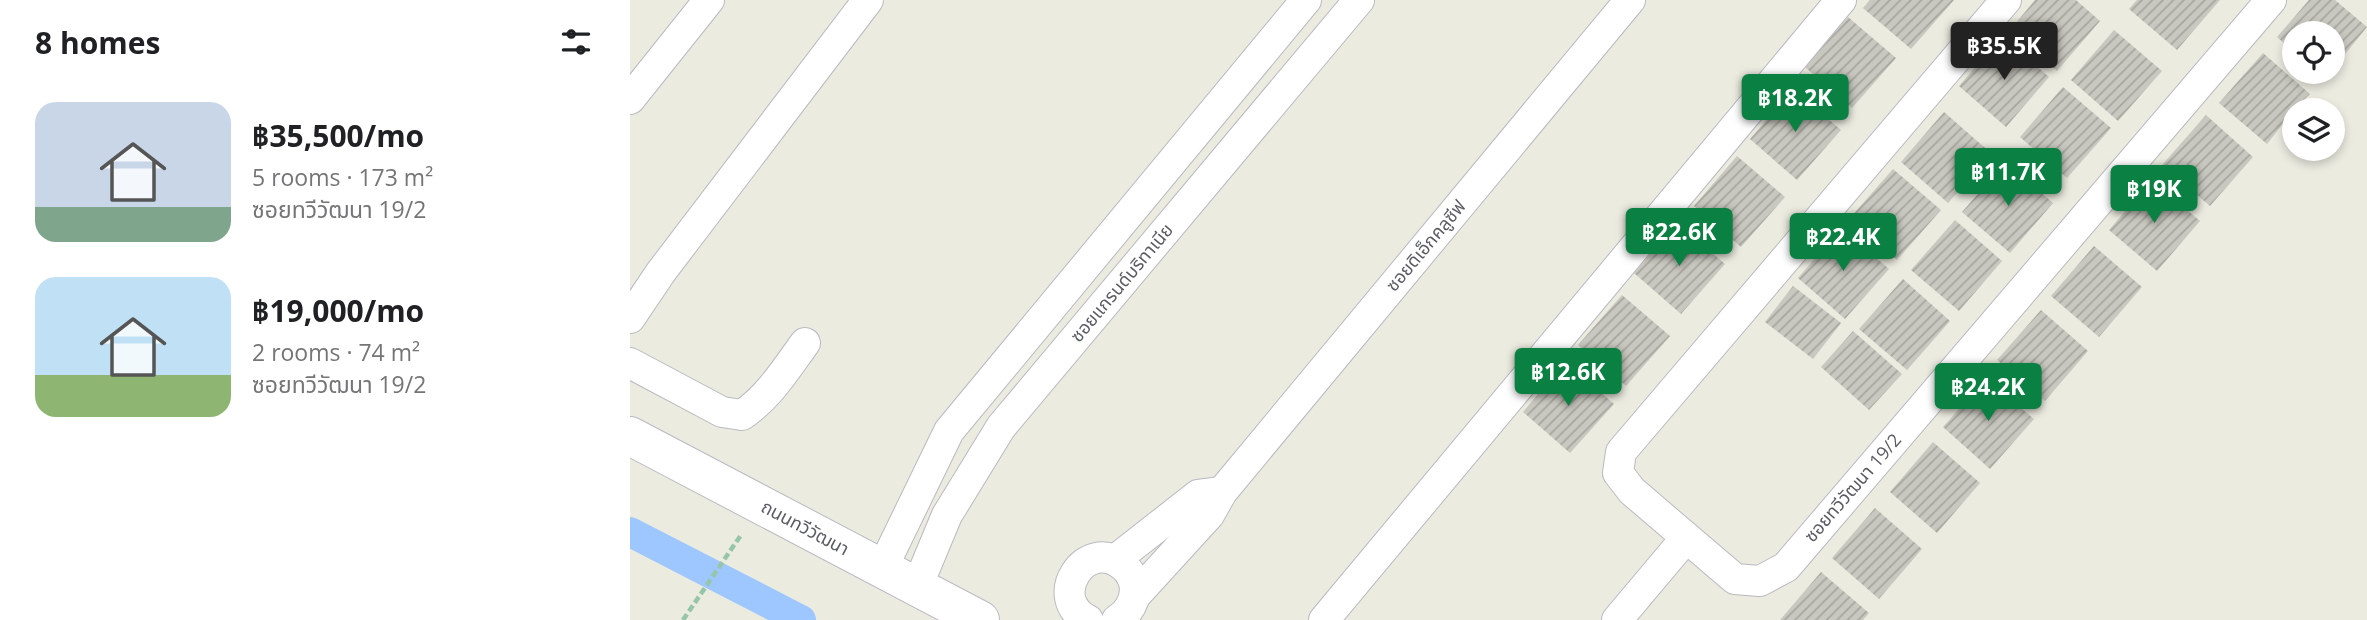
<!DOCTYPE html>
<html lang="en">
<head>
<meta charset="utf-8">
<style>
	body { margin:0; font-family:"Open Sans","Noto Sans Thai",sans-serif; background:#f2f2f2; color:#202124; height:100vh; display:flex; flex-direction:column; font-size:26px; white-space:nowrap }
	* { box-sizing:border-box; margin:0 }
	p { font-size:23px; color:#757577 }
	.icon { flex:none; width:38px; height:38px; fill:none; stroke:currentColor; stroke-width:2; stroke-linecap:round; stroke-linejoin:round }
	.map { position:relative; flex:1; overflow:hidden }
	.side { display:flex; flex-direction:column; background:#fff; width:630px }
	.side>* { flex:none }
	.fabs { position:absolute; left:1652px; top:21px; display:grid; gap:14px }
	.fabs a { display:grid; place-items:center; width:63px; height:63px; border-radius:50%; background:#fff; box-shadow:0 4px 10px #0003; font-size:35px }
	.price { position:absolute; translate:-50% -60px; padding:0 16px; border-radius:7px; background:#0b8043; color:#fff; font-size:23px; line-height:46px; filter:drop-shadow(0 2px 4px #0008) }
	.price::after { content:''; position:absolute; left:50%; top:42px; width:21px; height:16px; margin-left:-10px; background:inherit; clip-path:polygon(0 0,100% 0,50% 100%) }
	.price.selected { background:#222; color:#fff }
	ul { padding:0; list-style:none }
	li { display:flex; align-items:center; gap:21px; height:175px; padding:0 35px }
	li span { display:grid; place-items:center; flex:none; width:196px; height:140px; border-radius:21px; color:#555 }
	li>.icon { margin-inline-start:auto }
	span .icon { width:84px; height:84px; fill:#fffc; stroke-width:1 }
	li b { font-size:30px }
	h2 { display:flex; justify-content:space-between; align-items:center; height:84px; padding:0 35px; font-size:30px }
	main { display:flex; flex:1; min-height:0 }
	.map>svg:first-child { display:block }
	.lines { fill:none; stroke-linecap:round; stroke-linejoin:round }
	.canal { stroke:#9ec7ff; stroke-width:30 }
	.building { fill:url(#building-hatch) }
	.minor-casing { stroke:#b8bac0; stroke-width:32 }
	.secondary-casing { stroke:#b9bbc3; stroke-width:40 }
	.path { stroke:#95c6a9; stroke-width:4.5; stroke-dasharray:7 3.5; stroke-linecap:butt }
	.minor { stroke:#fff; stroke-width:30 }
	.secondary { stroke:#fff; stroke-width:38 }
	.labels { text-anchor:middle; stroke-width:5; stroke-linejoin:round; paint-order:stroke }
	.street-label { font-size:18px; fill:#595c62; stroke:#fff }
</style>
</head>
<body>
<main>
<section class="side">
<h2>8 homes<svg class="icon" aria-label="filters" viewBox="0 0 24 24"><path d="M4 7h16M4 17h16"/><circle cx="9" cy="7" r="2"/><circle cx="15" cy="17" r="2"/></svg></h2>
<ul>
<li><span style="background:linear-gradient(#c9d6e8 75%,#7fa58c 0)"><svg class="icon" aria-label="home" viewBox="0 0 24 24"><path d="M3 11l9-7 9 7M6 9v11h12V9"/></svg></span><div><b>฿35,500/mo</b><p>5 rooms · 173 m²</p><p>ซอยทวีวัฒนา 19/2</p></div></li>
<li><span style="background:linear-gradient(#bfe0f5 70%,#8fb573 0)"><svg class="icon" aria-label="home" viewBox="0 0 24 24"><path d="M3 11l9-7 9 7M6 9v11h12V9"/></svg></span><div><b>฿19,000/mo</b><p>2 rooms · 74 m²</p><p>ซอยทวีวัฒนา 19/2</p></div></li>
</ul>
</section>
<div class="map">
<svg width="1737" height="620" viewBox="0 0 1737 620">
	<defs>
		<pattern id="building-hatch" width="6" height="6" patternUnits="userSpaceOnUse" patternTransform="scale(1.75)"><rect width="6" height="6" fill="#c9c8c0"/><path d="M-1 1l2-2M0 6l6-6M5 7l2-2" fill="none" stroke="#a6a69f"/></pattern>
	</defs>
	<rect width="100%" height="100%" fill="#ecebe0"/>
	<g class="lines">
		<path class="canal" d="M0 532 171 620"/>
	</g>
	<g class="building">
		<path d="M1240 0H1324L1281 49 1233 8Z"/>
		<path d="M1405 0H1446L1470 21 1427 71 1380 30Z"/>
		<path d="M1507 0H1590L1547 50 1499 9Z"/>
		<path d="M1679 0H1705L1737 27 1703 69V33H1664V52L1647 37Z"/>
		<path d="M1218 17 1266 58 1222 108 1175 67Z"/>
		<path d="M1484 30 1532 71 1488 121 1441 80Z"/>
		<path d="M1372 36 1419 77 1376 127 1329 86Z"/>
		<path d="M1633 53 1680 94 1664 110 1637 144 1589 103Z"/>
		<path d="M1433 87 1481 128 1437 178 1390 137Z"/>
		<path d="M1163 89 1211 130 1167 180 1120 139Z"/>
		<path d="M1314 112 1362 154 1318 203 1271 162Z"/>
		<path d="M1576 115 1623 157 1580 206 1532 165Z"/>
		<path d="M1107 156 1155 197 1111 247 1064 206Z"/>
		<path d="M1376 162 1423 203 1380 253 1332 212Z"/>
		<path d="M1263 169 1311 210 1267 260 1220 218Z"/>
		<path d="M1522 180 1570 221 1527 271 1479 230Z"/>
		<path d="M1325 220 1372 261 1329 311 1281 270Z"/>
		<path d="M1047 223 1095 264 1051 314 1004 273Z"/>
		<path d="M1211 228 1259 269 1215 319 1168 278Z"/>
		<path d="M1464 246 1512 287 1469 337 1421 296Z"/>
		<path d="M1273 279 1320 321 1277 370 1229 329Z"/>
		<path d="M1163 286 1211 323 1183 359 1135 322Z"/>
		<path d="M992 295 1040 336 996 386 948 345Z"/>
		<path d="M1411 310 1458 351 1415 401 1367 360Z"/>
		<path d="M1223 331 1272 374 1239 410 1191 367Z"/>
		<path d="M936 362 984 404 940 453 893 412Z"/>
		<path d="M1356 378 1404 419 1360 469 1313 427Z"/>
		<path d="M1303 442 1350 483 1307 533 1260 492Z"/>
		<path d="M1245 508 1292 549 1249 599 1202 558Z"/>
		<path d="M1191 572 1239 613 1233 620H1150Z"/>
	</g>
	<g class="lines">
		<defs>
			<g id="minor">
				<path d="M1376 0 991 452 988 473 1002 491 1105 579 1130 581 1156 567 1641 0"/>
				<path d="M0 99 79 0"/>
				<path d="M0 318 31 272 238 0"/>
				<path d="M0 363 92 412 112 415C139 397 156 369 175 343"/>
				<path d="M485 560 568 495 592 492"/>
				<path d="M252 569 319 431 676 0"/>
				<path d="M287 587 317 515 371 427 729 0"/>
				<path d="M505 596 579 515 592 492 1000 0"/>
				<path d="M458 620C415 598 456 536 492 565 500 571 504 579 505 588 505 603 498 613 487 620"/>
				<path d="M694 620 1211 0"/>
				<path d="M987 620 1056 538"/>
			</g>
			<path id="secondary" d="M0 436 350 620"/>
		</defs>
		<use href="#minor" class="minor-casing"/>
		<use href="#secondary" class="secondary-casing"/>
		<path class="path" d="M53 620 111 535"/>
		<use href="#minor" class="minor"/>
		<use href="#secondary" class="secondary"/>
	</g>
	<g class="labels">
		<g class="street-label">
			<text transform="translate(796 246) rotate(-50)" y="6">ซอยดิเอ็กคลูซีฟ</text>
			<text transform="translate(492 283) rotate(-50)" y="6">ซอยแกรนด์บริทาเนีย</text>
			<text transform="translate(1223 488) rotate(-49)" y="6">ซอยทวีวัฒนา 19/2</text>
			<text transform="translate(175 528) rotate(28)" y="6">ถนนทวีวัฒนา</text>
		</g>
	</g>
</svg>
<div class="fabs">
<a><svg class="icon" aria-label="locate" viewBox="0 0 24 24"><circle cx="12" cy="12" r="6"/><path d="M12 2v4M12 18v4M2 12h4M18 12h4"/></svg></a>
<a><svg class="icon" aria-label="layers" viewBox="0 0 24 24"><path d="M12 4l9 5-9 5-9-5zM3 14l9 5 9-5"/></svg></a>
</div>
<b class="price selected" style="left:1374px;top:82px">฿35.5K</b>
<b class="price" style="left:1165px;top:134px">฿18.2K</b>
<b class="price" style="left:1378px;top:208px">฿11.7K</b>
<b class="price" style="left:1524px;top:225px">฿19K</b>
<b class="price" style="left:1049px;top:268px">฿22.6K</b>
<b class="price" style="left:1213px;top:273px">฿22.4K</b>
<b class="price" style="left:938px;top:408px">฿12.6K</b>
<b class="price" style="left:1358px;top:423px">฿24.2K</b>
</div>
</main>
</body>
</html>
